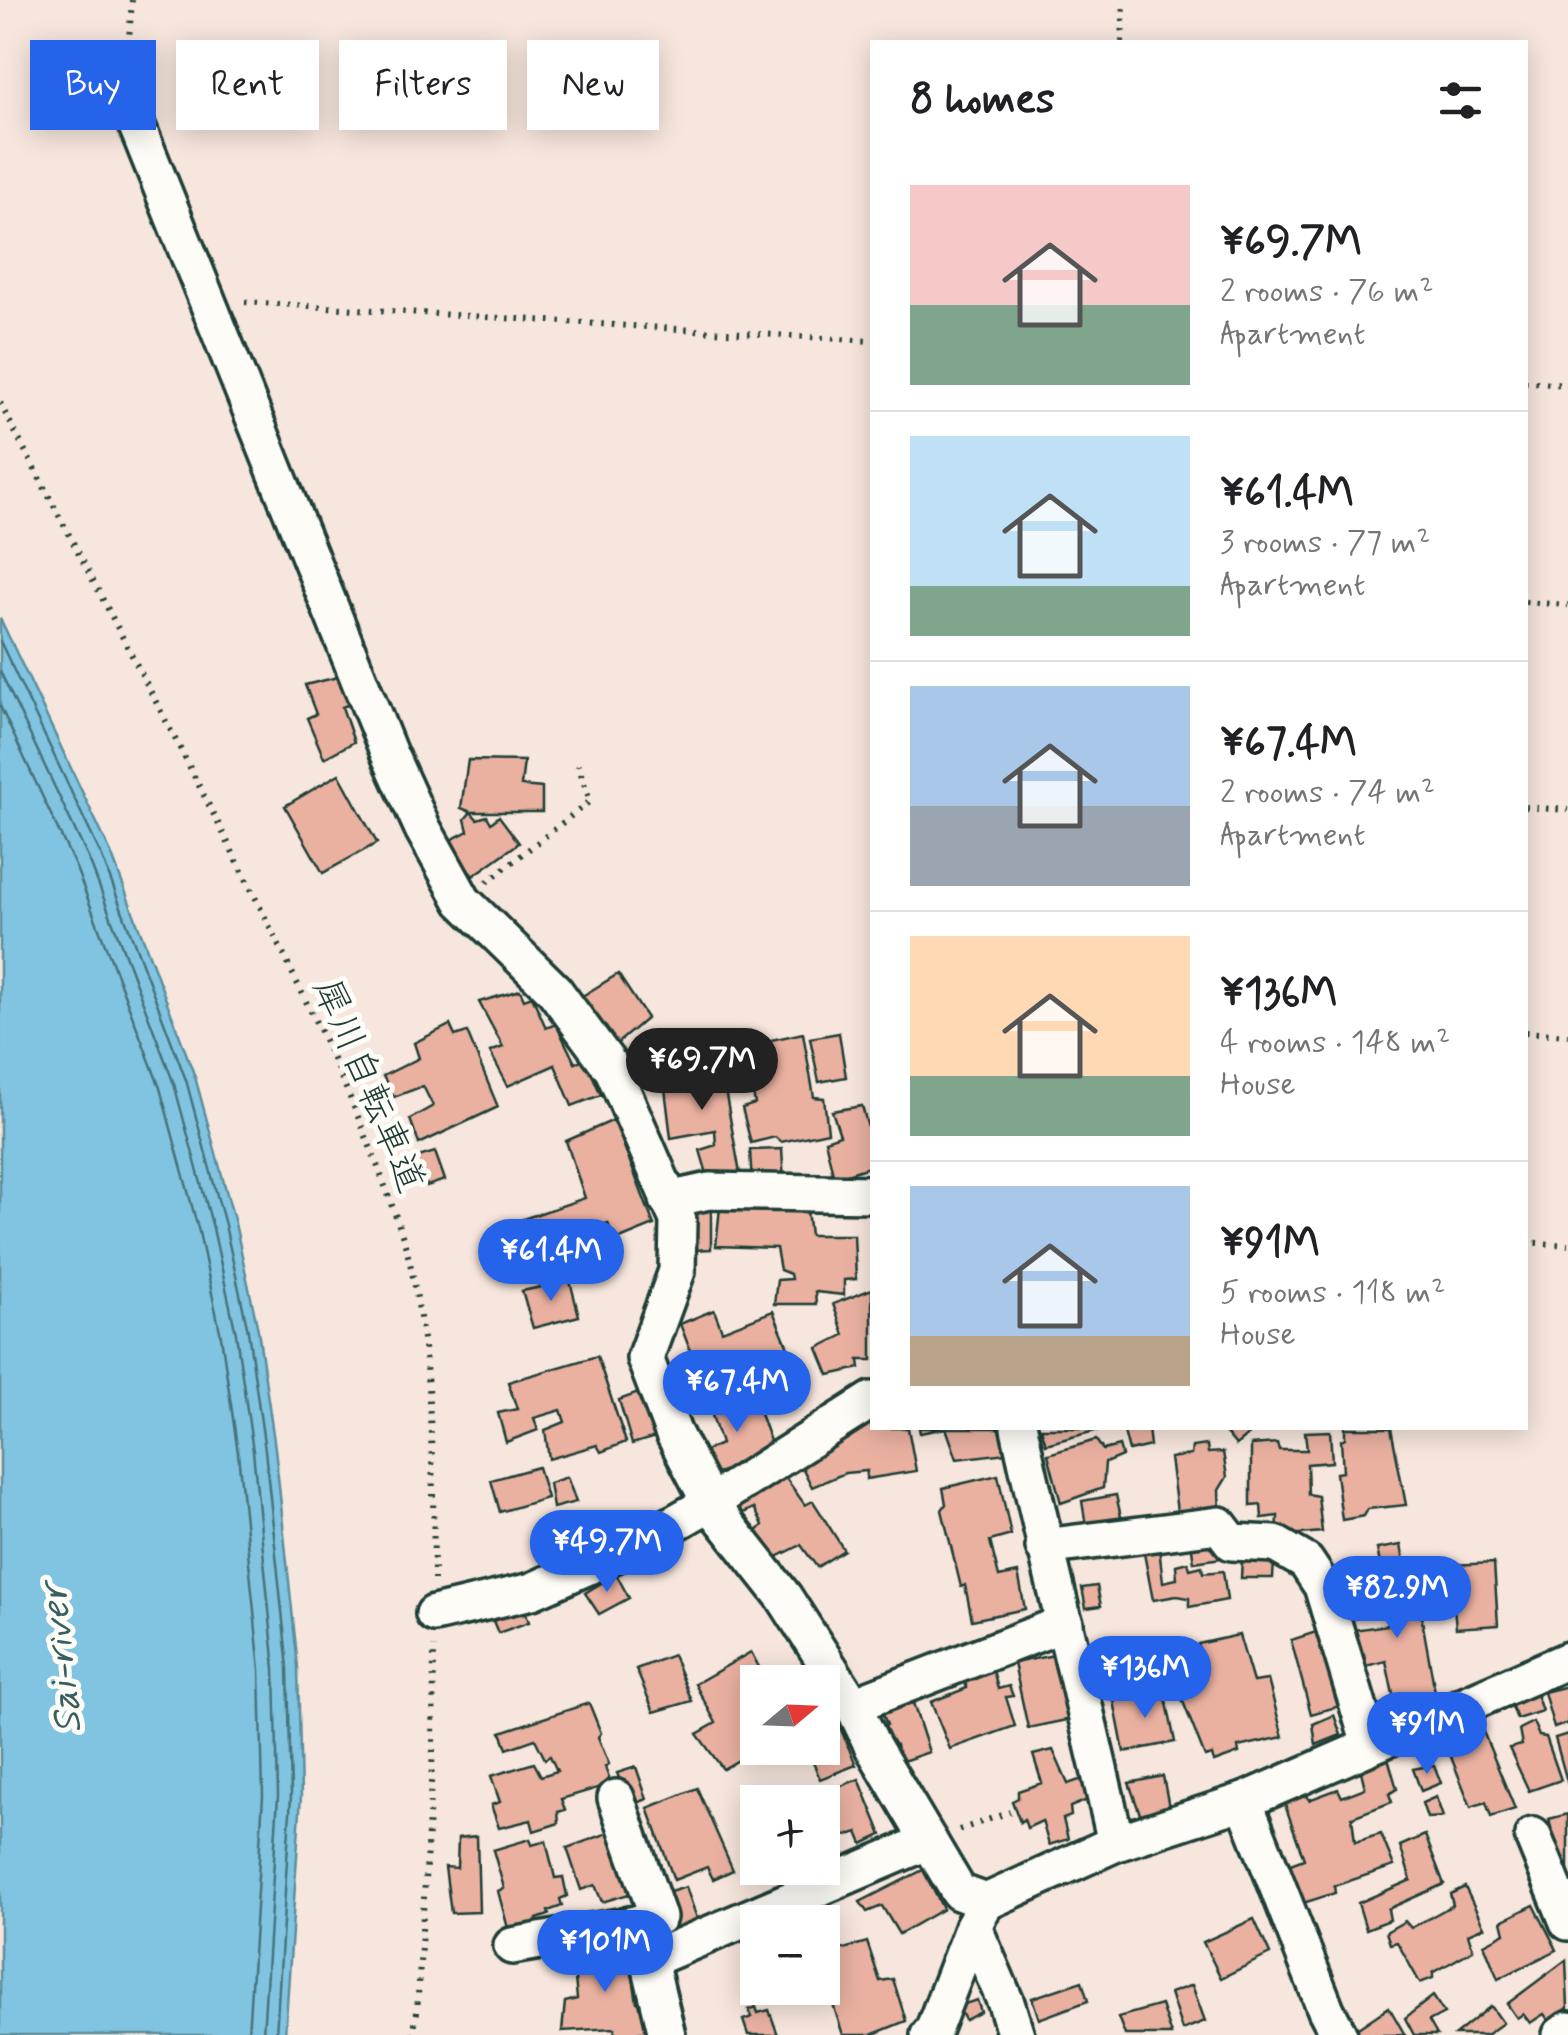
<!DOCTYPE html>
<html lang="en">
<head>
<meta charset="utf-8">
<style>
	body { margin:0; font-family:Mynerve,"Klee One",sans-serif; background:#f6f6f6; color:#202124; height:100vh; display:flex; flex-direction:column; font-size:38px; white-space:nowrap }
	* { box-sizing:border-box; margin:0 }
	p { font-size:32px; color:#757577 }
	.icon { flex:none; width:55px; height:55px; fill:none; stroke:currentColor; stroke-width:2; stroke-linecap:round; stroke-linejoin:round }
	.map { position:relative; flex:1; overflow:hidden }
	.side { position:absolute; left:870px; top:40px; width:658px; height:1390px; display:flex; flex-direction:column; background:#fff; border-radius:0px; box-shadow:0 5px 25px #0003 }
	.side>* { flex:none }
	.top-card { position:absolute; left:30px; top:40px; width:690px; height:90px; display:flex; gap:20px }
	.needle { width:65px; rotate:71deg }
	.controls { position:absolute; left:740px; top:1665px; display:grid; gap:20px }
	.controls a { display:grid; place-items:center; width:100px; height:100px; border-radius:0px; background:#fff; box-shadow:0 5px 25px #0003; font-size:50px }
	.price { position:absolute; translate:-50% -85px; padding:0 22px; border-radius:35px; background:#2563eb; color:#fff; font-size:32px; line-height:65px; filter:drop-shadow(0 2px 5px #0008) }
	.price::after { content:''; position:absolute; left:50%; top:60px; width:30px; height:22px; margin-left:-15px; background:inherit; clip-path:polygon(0 0,100% 0,50% 100%) }
	.price.selected { background:#222; color:#fff }
	ul { padding:0; list-style:none }
	li { display:flex; align-items:center; gap:30px; height:250px; padding:0 40px }
	li+li { border-top:2px solid #e0e0e0 }
	li span { display:grid; place-items:center; flex:none; width:280px; height:200px; border-radius:0px; color:#555 }
	li>.icon { margin-inline-start:auto }
	span .icon { width:120px; height:120px; fill:#fffc; stroke-width:1 }
	li b { font-size:42px }
	h2 { display:flex; justify-content:space-between; align-items:center; height:120px; padding:0 40px; font-size:42px }
	.chip { padding:0 35px; border-radius:0px; background:#fff; box-shadow:0 5px 25px #0003; font-size:35px; line-height:90px }
	.chip.selected { background:#2563eb; color:#fff }
	.map>svg:first-child { display:block }
	.water { fill:#81c4e2; stroke:#5a8e9c; stroke-width:2.5 }
	.lines { fill:none; stroke-linecap:round; stroke-linejoin:round }
	.shore { stroke:#46737a; stroke-width:2.5 }
	.building { fill:#eab1a1; stroke:#1f3d34; stroke-width:2.5 }
	.street-casing { stroke:#1f3d34; stroke-width:42 }
	.path { stroke:#1f3d34; stroke-width:6; stroke-dasharray:2.5 8; stroke-linecap:butt }
	.street { stroke:#fdfcf7; stroke-width:35 }
	.labels { text-anchor:middle; stroke-width:10; stroke-linejoin:round; paint-order:stroke }
	.street-label { font-size:38px; fill:#1f3d34; stroke:#fdfcf7 }
	.water-label { font-size:40px; font-style:italic; fill:#385f60; stroke:#fdfcf7 }
</style>
</head>
<body>
<div class="map">
<svg width="1568" height="2035" viewBox="0 0 1568 2035">
	<rect width="100%" height="100%" fill="#f7e6dd"/>
	<filter id="ink" filterUnits="userSpaceOnUse"><feTurbulence type="fractalNoise" baseFrequency=".01" numOctaves="2"/><feDisplacementMap in="SourceGraphic" scale="20" xChannelSelector="R" yChannelSelector="G"/><feConvolveMatrix kernelMatrix="1 2 1 2 8 2 1 2 1" color-interpolation-filters="sRGB"/></filter>
	<g filter="url(#ink)">
		<path class="water" d="M0 618 111 853 195 1077 235 1223 258 1330 275 1448 298 1667 301 1796 285 2035H0Z"/>
		<g class="lines">
			<g class="shore">
				<path d="M0 641 102 857 186 1080 225 1225 248 1331 265 1450 288 1668 291 1796 276 2035"/>
				<path d="M0 671 90 862 174 1084 213 1228 236 1334 253 1451 275 1669 278 1796 263 2035"/>
				<path d="M0 706 76 868 160 1088 199 1232 221 1336 238 1453 260 1670 263 1796 248 2035"/>
			</g>
		</g>
		<g class="building">
			<path d="M346 675 355 702 342 707 354 742 324 758 307 718 316 714 305 685Z"/>
			<path d="M468 760 524 761 521 786 542 788V812H471L461 808Z"/>
			<path d="M339 774 377 843 323 873 285 806Z"/>
			<path d="M471 812 477 819 487 816 491 823 499 816 519 843 473 876 447 842 468 831 465 819Z"/>
			<path d="M618 974 647 1018 613 1047 579 998Z"/>
			<path d="M520 990 524 999 532 996 546 1028 556 1024 575 1063 585 1058 601 1095 572 1106 555 1065 508 1086 490 1052 503 1047 479 1002Z"/>
			<path d="M450 1025 455 1036 467 1032 498 1107 419 1144 410 1119 433 1106 423 1086 394 1097 383 1076 419 1058 414 1043Z"/>
			<path d="M803 1033 814 1097 824 1098 828 1132 781 1142 775 1137 751 1143 742 1108 755 1104 744 1046Z"/>
			<path d="M839 1033 846 1077 819 1082 810 1038Z"/>
			<path d="M719 1057 741 1179 710 1184 700 1150 716 1145 715 1130 671 1138 662 1064Z"/>
			<path d="M862 1106 872 1142V1166L834 1178 825 1140 840 1135 832 1111Z"/>
			<path d="M614 1120 654 1225 615 1241 608 1223 536 1253 520 1220 585 1198 566 1141Z"/>
			<path d="M782 1149 784 1184H752L750 1150Z"/>
			<path d="M435 1152 445 1180 427 1186 415 1158Z"/>
			<path d="M693 1207 711 1208V1249L693 1250Z"/>
			<path d="M720 1207 807 1210 810 1235H854L856 1279 844 1280V1295L815 1292 816 1304H774L777 1280 791 1279 790 1274 780 1270 776 1248 716 1246Z"/>
			<path d="M570 1281 579 1316 533 1328 522 1291Z"/>
			<path d="M872 1289V1360H859L860 1368 829 1375 818 1348 844 1335 833 1304Z"/>
			<path d="M714 1310 722 1331 773 1311 797 1369 707 1403 694 1377 705 1370 699 1352 692 1355 680 1324Z"/>
			<path d="M597 1356 626 1442 601 1452 597 1445 549 1459 545 1430 565 1422 561 1410 534 1418 538 1430 506 1442 498 1413 517 1409 508 1382Z"/>
			<path d="M641 1392 659 1436 632 1444 619 1400Z"/>
			<path d="M752 1392 773 1449 711 1477 698 1454 721 1444 710 1409Z"/>
			<path d="M872 1419V1428H908L916 1471 866 1479 867 1471 845 1473 812 1487 800 1463Z"/>
			<path d="M919 1428H1002L1007 1453 957 1459 946 1428 920 1433Z"/>
			<path d="M1041 1428H1106L1046 1444Z"/>
			<path d="M1123 1428H1148L1150 1446 1129 1451Z"/>
			<path d="M1232 1428H1256L1236 1445 1225 1432Z"/>
			<path d="M1345 1428H1391L1406 1505 1368 1509 1364 1516 1342 1520 1336 1473 1343 1472 1341 1440 1345 1438Z"/>
			<path d="M1330 1431 1332 1462 1307 1464 1308 1494 1318 1496 1322 1532 1277 1536 1278 1516 1262 1518 1261 1505 1251 1506V1445L1277 1443 1279 1450H1307L1305 1432Z"/>
			<path d="M1096 1440 1103 1450 1119 1446 1122 1456 1105 1463 1103 1488 1061 1503 1048 1454Z"/>
			<path d="M1207 1445 1208 1453 1223 1452 1227 1477 1219 1490 1220 1516 1178 1519 1170 1458 1191 1455 1192 1447Z"/>
			<path d="M538 1467 547 1498 500 1512 491 1480Z"/>
			<path d="M780 1470 805 1505 813 1501 844 1550 817 1567 801 1545 769 1561 754 1535 763 1525 754 1508 739 1515 731 1507Z"/>
			<path d="M998 1475 1011 1535 990 1541 999 1577 1018 1573 1025 1609 972 1620 965 1585 961 1587 942 1510 946 1504 943 1488Z"/>
			<path d="M567 1477 576 1502 553 1508 549 1483Z"/>
			<path d="M1116 1495 1122 1521 1086 1526 1082 1501Z"/>
			<path d="M1219 1538 1222 1558 1194 1562 1191 1542Z"/>
			<path d="M1401 1545 1405 1567 1382 1574 1377 1549Z"/>
			<path d="M1143 1548H1159L1163 1582 1177 1579 1176 1565 1188 1562 1190 1569 1202 1566 1203 1573 1223 1571 1227 1600 1189 1607V1598L1177 1596 1153 1600Z"/>
			<path d="M1242 1558 1274 1560 1273 1578H1241Z"/>
			<path d="M1494 1563 1498 1625 1456 1628 1450 1565Z"/>
			<path d="M616 1574 629 1598 599 1614 585 1593Z"/>
			<path d="M1415 1581 1437 1703 1396 1709 1386 1661 1366 1666 1364 1654 1356 1655 1353 1630 1388 1625 1385 1610 1356 1615 1351 1588Z"/>
			<path d="M1097 1586 1101 1606 1086 1608 1082 1588Z"/>
			<path d="M524 1607 529 1622 498 1633 493 1621Z"/>
			<path d="M1316 1632 1340 1706 1311 1714 1291 1640Z"/>
			<path d="M1239 1635 1253 1682 1268 1680 1283 1737 1238 1747 1239 1753 1214 1762 1212 1755 1205 1757 1180 1694 1190 1690 1187 1682 1203 1676 1198 1644Z"/>
			<path d="M751 1652 767 1682H758V1748H759L723 1769 697 1734 716 1723 695 1684Z"/>
			<path d="M673 1655 692 1701 654 1712 636 1669Z"/>
			<path d="M1054 1655 1071 1719 1028 1728 1014 1663Z"/>
			<path d="M976 1669 979 1675 993 1670 998 1689 1009 1686 1013 1696 1006 1697 1015 1726 950 1749 931 1702 967 1688 962 1675Z"/>
			<path d="M1568 1686V1723L1554 1728 1544 1692Z"/>
			<path d="M1164 1688 1175 1742 1124 1752 1114 1701Z"/>
			<path d="M1535 1691 1542 1711 1517 1719 1509 1700Z"/>
			<path d="M912 1700 929 1752 900 1762 896 1745 888 1748 883 1727 887 1725 882 1712Z"/>
			<path d="M589 1703 601 1733 598 1737 609 1764 605 1767 611 1784 561 1799 565 1810 558 1812 559 1823 534 1831 531 1820 499 1828 491 1805 500 1802 491 1776 534 1763 541 1776 557 1771 550 1756 545 1759 535 1739 507 1749 501 1732Z"/>
			<path d="M1334 1715 1341 1735 1316 1745 1313 1724Z"/>
			<path d="M1477 1717 1515 1809 1491 1817 1486 1802 1471 1807 1441 1732Z"/>
			<path d="M1533 1722 1539 1736 1546 1737 1561 1780 1529 1791 1509 1748 1522 1745 1519 1729Z"/>
			<path d="M839 1725 856 1765 820 1779 807 1748H822V1731Z"/>
			<path d="M1568 1734V1785L1555 1738Z"/>
			<path d="M1053 1750 1068 1784 1085 1778 1095 1797 1070 1807 1071 1816 1063 1819 1068 1839 1049 1845 1042 1821 1027 1828 1024 1819 1020 1822 1012 1801 1018 1798V1791L1042 1783 1033 1755Z"/>
			<path d="M1388 1758 1397 1789 1389 1794 1392 1802 1352 1817 1355 1842 1381 1834 1394 1866 1334 1886 1335 1893 1297 1905 1282 1867 1304 1859 1284 1802 1306 1792 1309 1800 1338 1789 1342 1797 1365 1788 1360 1767Z"/>
			<path d="M1434 1765 1441 1783 1421 1791 1413 1769Z"/>
			<path d="M636 1767 647 1799 630 1806 617 1773Z"/>
			<path d="M1163 1776 1169 1807 1140 1814 1129 1783Z"/>
			<path d="M859 1779 882 1835 863 1844 858 1832 835 1839 822 1812V1802H818L815 1796Z"/>
			<path d="M697 1788 733 1870 713 1879 707 1867 674 1880 648 1808Z"/>
			<path d="M1436 1797 1443 1817 1427 1818 1422 1803Z"/>
			<path d="M1568 1814V1875L1560 1877 1546 1839 1553 1836 1549 1819Z"/>
			<path d="M616 1830 636 1892 602 1902 595 1885 581 1890 567 1848Z"/>
			<path d="M1425 1835 1444 1884 1388 1909 1390 1920 1366 1929 1358 1903 1411 1880 1400 1846Z"/>
			<path d="M477 1836 479 1912 451 1913 445 1867 457 1868 458 1838Z"/>
			<path d="M530 1839 532 1845 546 1841 555 1878 563 1877 567 1896 560 1899 562 1906 548 1911 549 1915 537 1919V1922L509 1932 498 1891 504 1888 493 1850Z"/>
			<path d="M923 1870 943 1909 899 1934 882 1906 867 1912 860 1902Z"/>
			<path d="M686 1887 698 1921 673 1931 660 1895Z"/>
			<path d="M1465 1887 1484 1927 1468 1934 1473 1950 1433 1973V1978L1420 1983 1397 1942 1390 1944 1386 1932 1405 1921 1411 1928 1453 1905 1450 1894Z"/>
			<path d="M1534 1905 1557 1950 1498 1979 1484 1944 1505 1933 1502 1921Z"/>
			<path d="M1254 1919 1270 1954 1221 1978 1203 1942Z"/>
			<path d="M867 1942 880 1981 893 1979 906 2021 871 2035H843L827 1986 835 1982 827 1954Z"/>
			<path d="M628 1947 637 2002 643 2004 646 2031 630 2035H615V2028L562 2031 565 2002 577 1999 573 1958Z"/>
			<path d="M1566 1960 1568 2008 1549 2021 1544 2014 1530 2023 1523 2014 1517 2018 1507 2004Z"/>
			<path d="M1082 1981 1088 2001 1039 2019 1032 1998Z"/>
			<path d="M1192 1985 1205 2021 1182 2030 1170 1993Z"/>
			<path d="M1433 1996 1444 2013 1429 2021 1437 2035H1414L1405 2018Z"/>
			<path d="M977 2000 981 2012 965 2020 958 2006Z"/>
			<path d="M1161 2005 1171 2035H1125L1118 2017Z"/>
			<path d="M1491 2006 1503 2023 1486 2035H1455Z"/>
			<path d="M756 2007 758 2013 769 2010 778 2035H748L743 2020 752 2017 749 2010Z"/>
			<path d="M1389 2007 1405 2035H1355L1358 2028Z"/>
		</g>
		<g class="lines">
			<defs>
				<g id="street">
					<path d="M125 96 389 754 423 829 463 901 554 990 613 1070 678 1220 677 1271 645 1358 673 1432 710 1503 784 1597 853 1705 873 1747 959 1892 986 1902"/>
					<path d="M668 1200 709 1191 872 1194"/>
					<path d="M1019 1428C1049 1567 1085 1704 1116 1843"/>
					<path d="M1044 1547 1219 1525 1232 1542 1275 1544 1306 1562 1322 1586 1370 1745"/>
					<path d="M434 1614 532 1591 636 1545 710 1503 872 1400"/>
					<path d="M853 1705 1065 1623"/>
					<path d="M616 1798 658 1917 636 1924"/>
					<path d="M1244 1801 1326 2010 1339 2035"/>
					<path d="M1533 1836 1568 1922"/>
					<path d="M973 1926 1006 2003 1016 2035"/>
					<path d="M512 1946 636 1924 649 1960 929 1841"/>
					<path d="M649 1960 667 2035"/>
					<path d="M929 2035 933 2031 973 1926 986 1902 1116 1843 1244 1801 1568 1660"/>
					<path d="M1561 2035 1568 2030"/>
				</g>
			</defs>
			<use href="#street" class="street-casing"/>
			<g class="path">
				<path d="M1122 42 1124 0"/>
				<path d="M127 65 132 0"/>
				<path d="M245 302 872 341"/>
				<path d="M1525 382 1568 385"/>
				<path d="M0 403C90 575 181 747 267 921 307 1003 347 1084 379 1170 390 1200 402 1231 410 1263 433 1367 433 1474 434 1580"/>
				<path d="M1525 602 1568 605"/>
				<path d="M1525 807 1568 810"/>
				<path d="M487 882 590 801 578 765"/>
				<path d="M1525 1032 1568 1035"/>
				<path d="M1525 1242 1568 1245"/>
				<path d="M959 1830 1010 1812"/>
				<path d="M413 2035 417 2012 433 1750 434 1647"/>
			</g>
			<use href="#street" class="street"/>
		</g>
	</g>
	<g class="labels">
		<g class="street-label">
			<text transform="translate(370 1085) rotate(67)" y="13">犀川自転車道</text>
		</g>
		<g class="water-label">
			<text transform="translate(59 1659) rotate(-96)" y="14">Sai-river</text>
		</g>
	</g>
</svg>
<div class="controls">
<a><svg class="needle" viewBox="-14 -14 28 28"><path d="M0-13l5 13h-10z" fill="#e53935"/><path d="M0 13l5-13h-10z" fill="#757577"/></svg></a>
<a>+</a>
<a>−</a>
</div>
<b class="price selected" style="left:702px;top:1113px">¥69.7M</b>
<b class="price" style="left:551px;top:1304px">¥61.4M</b>
<b class="price" style="left:737px;top:1435px">¥67.4M</b>
<b class="price" style="left:607px;top:1595px">¥49.7M</b>
<b class="price" style="left:1397px;top:1641px">¥82.9M</b>
<b class="price" style="left:1145px;top:1721px">¥136M</b>
<b class="price" style="left:1427px;top:1777px">¥91M</b>
<b class="price" style="left:605px;top:1995px">¥101M</b>
<div class="top-card">
<a class="chip selected">Buy</a>
<a class="chip">Rent</a>
<a class="chip">Filters</a>
<a class="chip">New</a>
</div>
<section class="side">
<h2>8 homes<svg class="icon" aria-label="filters" viewBox="0 0 24 24"><path d="M4 7h16M4 17h16"/><circle cx="9" cy="7" r="2"/><circle cx="15" cy="17" r="2"/></svg></h2>
<ul>
<li><span style="background:linear-gradient(#f6c9c9 60%,#7fa58c 0)"><svg class="icon" aria-label="home" viewBox="0 0 24 24"><path d="M3 11l9-7 9 7M6 9v11h12V9"/></svg></span><div><b>¥69.7M</b><p>2 rooms · 76 m²</p><p>Apartment</p></div></li>
<li><span style="background:linear-gradient(#bfe0f5 75%,#7fa58c 0)"><svg class="icon" aria-label="home" viewBox="0 0 24 24"><path d="M3 11l9-7 9 7M6 9v11h12V9"/></svg></span><div><b>¥61.4M</b><p>3 rooms · 77 m²</p><p>Apartment</p></div></li>
<li><span style="background:linear-gradient(#a9c7e8 60%,#9aa5b1 0)"><svg class="icon" aria-label="home" viewBox="0 0 24 24"><path d="M3 11l9-7 9 7M6 9v11h12V9"/></svg></span><div><b>¥67.4M</b><p>2 rooms · 74 m²</p><p>Apartment</p></div></li>
<li><span style="background:linear-gradient(#ffd9b3 70%,#7fa58c 0)"><svg class="icon" aria-label="home" viewBox="0 0 24 24"><path d="M3 11l9-7 9 7M6 9v11h12V9"/></svg></span><div><b>¥136M</b><p>4 rooms · 148 m²</p><p>House</p></div></li>
<li><span style="background:linear-gradient(#a9c7e8 75%,#b9a48a 0)"><svg class="icon" aria-label="home" viewBox="0 0 24 24"><path d="M3 11l9-7 9 7M6 9v11h12V9"/></svg></span><div><b>¥91M</b><p>5 rooms · 118 m²</p><p>House</p></div></li>
</ul>
</section>
</div>
</body>
</html>
